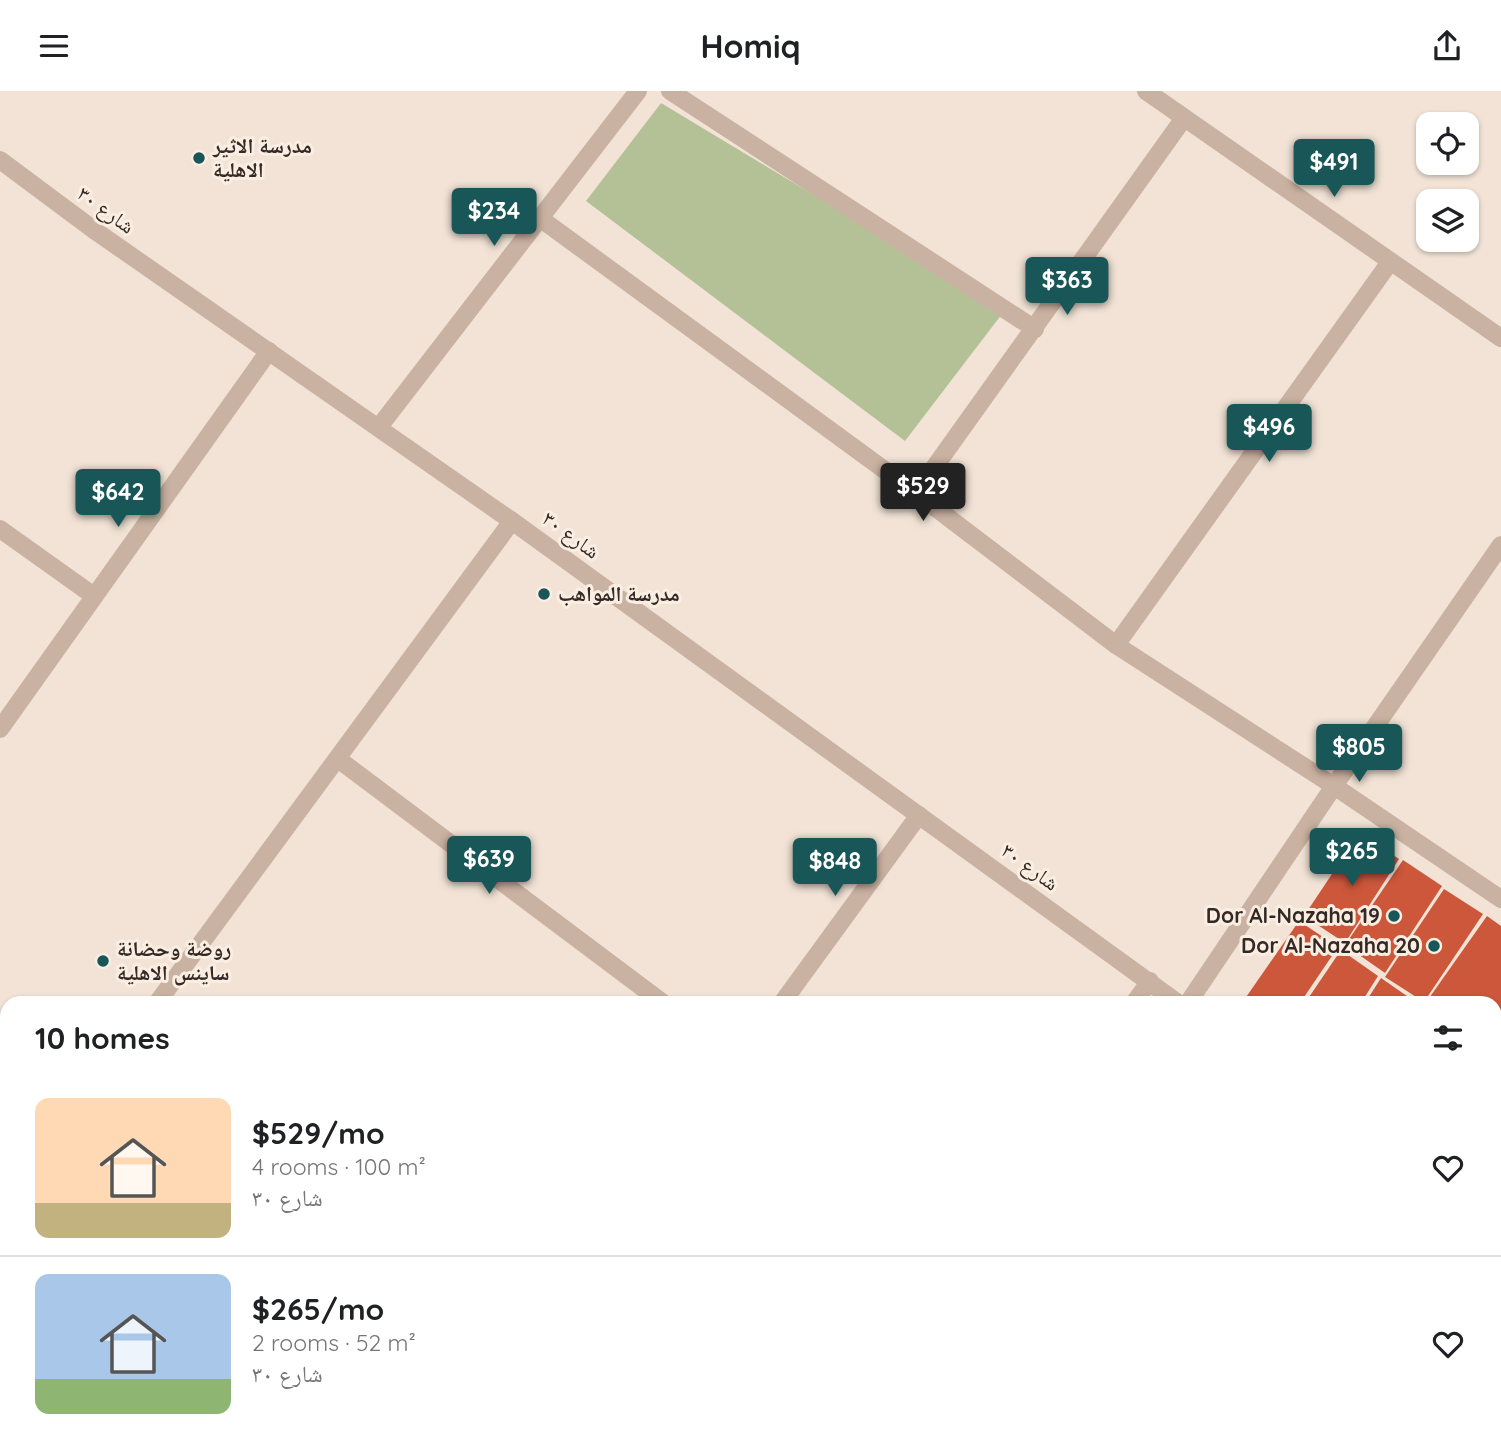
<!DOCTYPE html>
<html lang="en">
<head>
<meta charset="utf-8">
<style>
	body { margin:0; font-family:Quicksand,"Noto Naskh Arabic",sans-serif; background:#f2f2f2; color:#202124; height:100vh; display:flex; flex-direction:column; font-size:26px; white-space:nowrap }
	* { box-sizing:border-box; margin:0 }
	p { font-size:23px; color:#757577 }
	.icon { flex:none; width:38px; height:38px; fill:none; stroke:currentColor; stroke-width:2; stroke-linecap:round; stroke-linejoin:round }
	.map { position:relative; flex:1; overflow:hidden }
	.details { position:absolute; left:0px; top:905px; width:1502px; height:450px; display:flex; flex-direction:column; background:#fff; border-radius:21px 21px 0 0; box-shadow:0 2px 5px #0004 }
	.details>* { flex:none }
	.controls { position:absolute; left:1416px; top:21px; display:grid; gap:14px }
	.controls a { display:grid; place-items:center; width:63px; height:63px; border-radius:14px; background:#fff; box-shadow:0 2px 5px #0004; font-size:35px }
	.price { position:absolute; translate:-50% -60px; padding:0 16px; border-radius:7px; background:#195657; color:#fff; font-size:23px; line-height:46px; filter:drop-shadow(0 2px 4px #0008) }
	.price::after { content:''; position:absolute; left:50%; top:42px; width:21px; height:16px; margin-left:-10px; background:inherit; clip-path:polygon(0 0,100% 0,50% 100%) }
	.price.on { background:#222; color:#fff }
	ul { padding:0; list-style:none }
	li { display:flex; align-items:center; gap:21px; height:175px; padding:0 35px }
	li+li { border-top:2px solid #e0e0e0 }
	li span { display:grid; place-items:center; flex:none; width:196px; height:140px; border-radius:14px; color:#555 }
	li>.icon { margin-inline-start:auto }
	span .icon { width:84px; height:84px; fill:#fffc; stroke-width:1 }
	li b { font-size:30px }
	h2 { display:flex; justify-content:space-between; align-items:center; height:84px; padding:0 35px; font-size:30px }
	header { display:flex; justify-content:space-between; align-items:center; height:91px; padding:0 35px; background:#fff; font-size:32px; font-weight:700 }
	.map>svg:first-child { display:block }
	.green { fill:#b4c196 }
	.building { fill:#cc573a }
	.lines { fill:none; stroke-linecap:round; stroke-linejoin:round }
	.street { stroke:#cab2a2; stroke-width:18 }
	.poi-dot { fill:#195657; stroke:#faeee2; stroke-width:2.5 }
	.labels { text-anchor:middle; stroke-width:6; stroke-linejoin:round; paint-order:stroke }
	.poi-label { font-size:21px; font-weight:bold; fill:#342925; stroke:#faeee2; text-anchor:start }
	.street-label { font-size:21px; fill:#342925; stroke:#faeee2 }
</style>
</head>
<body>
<header><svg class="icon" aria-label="menu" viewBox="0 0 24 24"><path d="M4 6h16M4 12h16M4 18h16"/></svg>Homiq<svg class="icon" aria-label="share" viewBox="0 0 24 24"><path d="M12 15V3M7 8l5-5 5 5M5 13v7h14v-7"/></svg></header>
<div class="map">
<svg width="1501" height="1354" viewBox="0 0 1501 1354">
	<rect width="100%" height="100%" fill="#f2e3d6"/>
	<g class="green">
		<path d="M661 12 1005 219 905 350 586 110Z"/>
		<path d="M297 1348H437L432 1354H306Z"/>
	</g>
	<g class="building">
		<path d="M1360 741 1399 768 1345 852 1304 825Z"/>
		<path d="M1403 769 1442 795 1385 882 1345 854Z"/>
		<path d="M1444 798 1483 823 1424 911 1385 886Z"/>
		<path d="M1487 825 1501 835V959L1494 955V912L1427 910Z"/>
		<path d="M1299 830 1338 856 1300 912H1242Z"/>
		<path d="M1341 859 1378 885 1361 912H1305Z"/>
		<path d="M1381 887 1417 912H1365Z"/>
		<path d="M1501 978V1048L1494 1058V987Z"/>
		<path d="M1501 1062V1104L1494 1100V1071Z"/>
		<path d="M1501 1179V1234L1494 1244V1188Z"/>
		<path d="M1501 1239V1316L1494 1313V1249Z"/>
		<path d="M1435 1348H1489L1484 1354H1431Z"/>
	</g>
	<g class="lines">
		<g class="street">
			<path d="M670 0 1035 238"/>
			<path d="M1146 0 1501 247"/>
			<path d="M0 69 94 139 512 430 1178 912"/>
			<path d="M541 128 916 402 1116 554 1334 695 1501 808"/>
			<path d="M379 336 638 0"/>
			<path d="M916 402 1184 27"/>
			<path d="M0 438 94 505"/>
			<path d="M1116 554 1390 171"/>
			<path d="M0 638 269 260"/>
			<path d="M338 668 663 912"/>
			<path d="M157 912 512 430"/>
			<path d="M782 912 919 724"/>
			<path d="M1134 912 1150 890"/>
			<path d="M1188 912 1334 695 1501 454"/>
			<path d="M0 1068 7 1073"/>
			<path d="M0 1119 7 1111"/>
			<path d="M1494 1137 1501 1142"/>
			<path d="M254 1348 262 1354"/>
			<path d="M1291 1348 1301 1354"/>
			<path d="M177 1354 183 1348"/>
			<path d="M452 1354 457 1348"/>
			<path d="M806 1354 811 1348"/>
			<path d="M1166 1354 1171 1348"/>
		</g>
	</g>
	<g class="poi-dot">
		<circle cx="199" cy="67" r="7"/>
		<circle cx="544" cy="503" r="7"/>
		<circle cx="1394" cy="825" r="7"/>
		<circle cx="1434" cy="855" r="7"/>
		<circle cx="103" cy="870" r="7"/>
	</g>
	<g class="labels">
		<g class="poi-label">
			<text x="213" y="62">مدرسة الاثير<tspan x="213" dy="24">الاهلية</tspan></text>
			<text x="558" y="510">مدرسة المواهب</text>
			<text x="1380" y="832" text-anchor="end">Dor Al-Nazaha 19</text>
			<text x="1420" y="862" text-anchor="end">Dor Al-Nazaha 20</text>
			<text x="117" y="865">روضة وحضانة<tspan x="117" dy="24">ساينس الاهلية</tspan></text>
		</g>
		<g class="street-label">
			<text transform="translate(106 119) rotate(36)" y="7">شارع ٣٠</text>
			<text transform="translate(571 444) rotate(36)" y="7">شارع ٣٠</text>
			<text transform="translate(1030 776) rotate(36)" y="7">شارع ٣٠</text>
		</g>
	</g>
</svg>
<div class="controls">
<a><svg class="icon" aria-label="locate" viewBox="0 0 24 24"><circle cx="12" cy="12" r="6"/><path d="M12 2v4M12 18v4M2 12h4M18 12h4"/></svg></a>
<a><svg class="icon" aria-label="layers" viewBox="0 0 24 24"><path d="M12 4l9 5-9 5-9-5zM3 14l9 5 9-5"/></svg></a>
</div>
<b class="price" style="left:1334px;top:108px">$491</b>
<b class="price" style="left:494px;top:157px">$234</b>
<b class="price" style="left:1067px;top:226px">$363</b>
<b class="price" style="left:1269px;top:373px">$496</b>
<b class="price on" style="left:923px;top:432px">$529</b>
<b class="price" style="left:118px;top:438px">$642</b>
<b class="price" style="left:1359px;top:693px">$805</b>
<b class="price" style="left:1352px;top:797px">$265</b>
<b class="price" style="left:489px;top:805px">$639</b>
<b class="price" style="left:835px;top:807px">$848</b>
<section class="details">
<h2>10 homes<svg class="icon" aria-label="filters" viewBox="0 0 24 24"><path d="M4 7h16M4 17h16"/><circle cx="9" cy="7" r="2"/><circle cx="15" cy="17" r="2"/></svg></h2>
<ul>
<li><span style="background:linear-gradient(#ffd9b3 75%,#c2b280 0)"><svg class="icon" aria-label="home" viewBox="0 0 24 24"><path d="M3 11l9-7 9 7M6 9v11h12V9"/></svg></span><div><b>$529/mo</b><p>4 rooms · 100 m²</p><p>شارع ٣٠</p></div><svg class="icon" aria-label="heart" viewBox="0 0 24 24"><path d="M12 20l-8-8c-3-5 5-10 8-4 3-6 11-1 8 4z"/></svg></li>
<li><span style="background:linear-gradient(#a9c7e8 75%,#8fb573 0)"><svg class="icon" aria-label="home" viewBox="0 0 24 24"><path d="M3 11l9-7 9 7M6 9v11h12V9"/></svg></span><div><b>$265/mo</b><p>2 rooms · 52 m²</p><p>شارع ٣٠</p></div><svg class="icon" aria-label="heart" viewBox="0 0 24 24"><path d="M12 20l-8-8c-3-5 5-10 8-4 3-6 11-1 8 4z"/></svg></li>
</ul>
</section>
</div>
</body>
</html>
